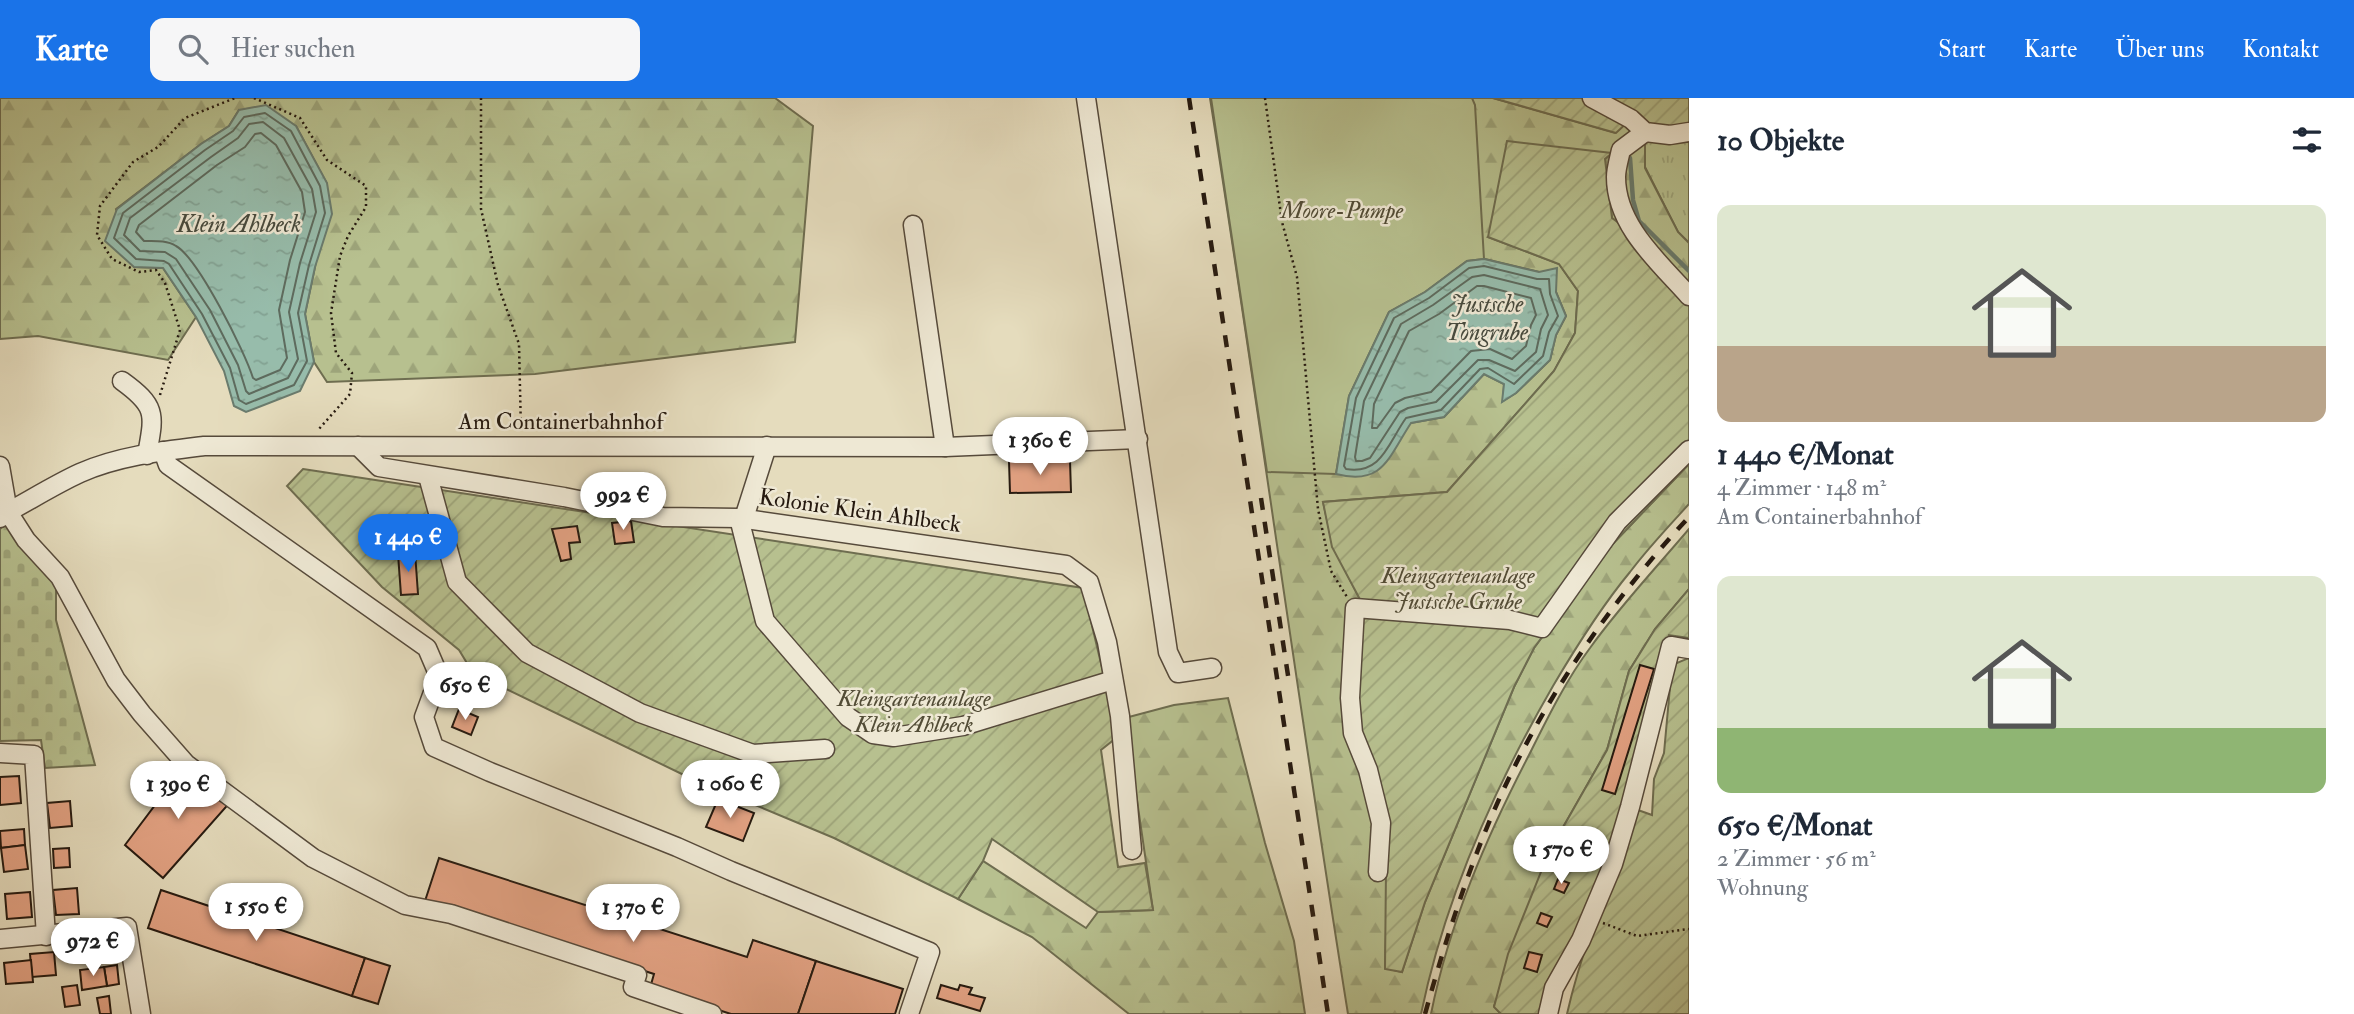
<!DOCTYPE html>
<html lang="de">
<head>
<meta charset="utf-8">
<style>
	body { margin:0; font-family:"IM FELL Double Pica",serif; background:#f6f6f7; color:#1f2937; height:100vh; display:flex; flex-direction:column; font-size:26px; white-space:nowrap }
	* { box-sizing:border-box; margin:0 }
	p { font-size:23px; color:#747a83 }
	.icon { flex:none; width:38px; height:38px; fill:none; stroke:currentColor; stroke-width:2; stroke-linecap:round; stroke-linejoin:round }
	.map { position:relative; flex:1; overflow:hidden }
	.panel { display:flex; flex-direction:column; background:#fff; width:665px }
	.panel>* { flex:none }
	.price { position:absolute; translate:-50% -60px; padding:0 16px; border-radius:24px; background:#fff; color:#222; font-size:23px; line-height:46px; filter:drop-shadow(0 2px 4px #0008) }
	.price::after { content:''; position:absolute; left:50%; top:42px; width:21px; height:16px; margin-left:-10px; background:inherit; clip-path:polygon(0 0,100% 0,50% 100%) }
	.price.on { background:#1a73e8; color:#fff }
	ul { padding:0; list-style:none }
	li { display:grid; align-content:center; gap:14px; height:371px; padding:0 28px }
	li span { display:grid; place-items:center; height:217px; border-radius:14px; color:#555 }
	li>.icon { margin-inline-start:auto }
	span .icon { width:126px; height:126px; fill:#fffc; stroke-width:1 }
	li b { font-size:30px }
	h2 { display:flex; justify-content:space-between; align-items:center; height:84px; padding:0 28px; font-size:30px }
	header { display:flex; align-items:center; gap:42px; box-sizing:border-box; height:98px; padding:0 35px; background:#1a73e8; color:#fff }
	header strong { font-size:33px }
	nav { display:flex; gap:38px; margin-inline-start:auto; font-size:24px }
	.search { width:490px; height:63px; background:#f6f6f7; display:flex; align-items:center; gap:18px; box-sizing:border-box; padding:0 24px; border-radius:14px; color:#747a83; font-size:26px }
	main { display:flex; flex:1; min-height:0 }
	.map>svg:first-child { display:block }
	.grass { fill:url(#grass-tufts); stroke:#6e6d50; stroke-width:2 }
	.forest { fill:url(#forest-firs); stroke:#6e6d50; stroke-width:2; fill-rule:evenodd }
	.cemetery { fill:url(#cemetery-stones); stroke:#6e6d50; stroke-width:2 }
	.park { fill:#b7c08f; stroke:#6e6d50; stroke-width:2 }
	.garden { fill:url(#garden-furrows); stroke:#6e6d50; stroke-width:2 }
	.water { fill:url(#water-ripples); stroke:#6a7b6d; stroke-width:2 }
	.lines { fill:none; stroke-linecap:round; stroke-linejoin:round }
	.shore { stroke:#5e6b5e; stroke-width:2 }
	.stream { stroke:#6a7b6d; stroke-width:4.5 }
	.building { fill:#e3a283; stroke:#261a10; stroke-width:2 }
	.minor-casing { stroke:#564a3b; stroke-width:21 }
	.path { stroke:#261a10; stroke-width:2.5; stroke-dasharray:2 3.5; stroke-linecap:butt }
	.minor { stroke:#eee8d4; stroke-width:18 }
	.rail { stroke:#261a10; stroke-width:4.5; stroke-dasharray:12 12; stroke-linecap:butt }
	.labels { text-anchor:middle; stroke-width:5; stroke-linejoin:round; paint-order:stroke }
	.park-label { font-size:23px; font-style:italic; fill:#524c36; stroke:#eee8d4 }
	.street-label { font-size:23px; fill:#261a10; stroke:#eee8d4 }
	.water-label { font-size:24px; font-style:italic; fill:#484b3e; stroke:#eee8d4 }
</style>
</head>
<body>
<header>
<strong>Karte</strong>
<div class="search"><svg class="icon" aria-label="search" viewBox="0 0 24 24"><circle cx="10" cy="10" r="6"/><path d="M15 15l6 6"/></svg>Hier suchen</div>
<nav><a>Start</a><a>Karte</a><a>Über uns</a><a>Kontakt</a></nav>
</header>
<main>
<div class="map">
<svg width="1689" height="916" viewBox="0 0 1689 916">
	<defs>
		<pattern id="grass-tufts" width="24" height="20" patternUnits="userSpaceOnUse" patternTransform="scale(1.75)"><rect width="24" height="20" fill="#b7c08f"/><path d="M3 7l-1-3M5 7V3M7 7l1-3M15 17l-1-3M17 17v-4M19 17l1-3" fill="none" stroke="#9da47a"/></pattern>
		<pattern id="forest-firs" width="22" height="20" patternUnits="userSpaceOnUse" patternTransform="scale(1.75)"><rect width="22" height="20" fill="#b7c08f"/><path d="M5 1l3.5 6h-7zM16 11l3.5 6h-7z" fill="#9da47a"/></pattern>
		<pattern id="cemetery-stones" width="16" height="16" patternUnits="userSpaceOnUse" patternTransform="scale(1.75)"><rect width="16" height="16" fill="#b7c08f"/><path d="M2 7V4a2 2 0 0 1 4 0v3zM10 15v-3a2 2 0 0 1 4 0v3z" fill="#9da47a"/></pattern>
		<pattern id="garden-furrows" width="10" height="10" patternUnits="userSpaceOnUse" patternTransform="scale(1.75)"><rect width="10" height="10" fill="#b7c08f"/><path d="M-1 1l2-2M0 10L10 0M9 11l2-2" fill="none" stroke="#9da47a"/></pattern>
		<pattern id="water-ripples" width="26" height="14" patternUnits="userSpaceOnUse" patternTransform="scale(1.75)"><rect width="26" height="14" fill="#97bcab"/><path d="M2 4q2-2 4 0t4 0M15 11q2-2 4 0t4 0" fill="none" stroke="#82a192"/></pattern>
	</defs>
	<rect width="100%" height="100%" fill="#e5dcbd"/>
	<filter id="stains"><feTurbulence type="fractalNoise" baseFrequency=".00286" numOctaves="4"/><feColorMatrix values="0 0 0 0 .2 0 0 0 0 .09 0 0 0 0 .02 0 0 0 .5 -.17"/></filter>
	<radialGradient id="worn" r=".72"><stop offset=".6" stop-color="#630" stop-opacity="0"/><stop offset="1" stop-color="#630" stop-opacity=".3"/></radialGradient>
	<path class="grass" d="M1645 34H1689V145L1678 134 1645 69Z"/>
	<g class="forest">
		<path d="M0 0H775L813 28 795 244 535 276 327 284 314 264 305 216 315 169 327 86 296 28 239 12 229 28 201 46 116 111 134 169 163 170 196 219 168 262 38 238 0 241Z"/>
		<path d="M1210 0H1493L1615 35 1631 21 1645 34V70L1678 134 1689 145V189L1636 138 1612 120 1605 61 1611 56 1488 139 1559 166 1578 193 1575 235 1554 273 1447 394 1323 404 1333 449 1363 507 1361 632 1376 669 1389 722 1385 870 1402 874 1425 804 1514 589 1534 550 1605 454 1689 366V406C1669 428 1648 450 1630 474 1601 509 1576 549 1553 588 1494 690 1445 800 1421 916H1348C1299 611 1258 305 1210 0ZM1485 161 1539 174 1556 194 1566 218 1556 237 1550 262 1516 295 1503 303 1504 286 1484 276 1444 319 1411 325Z"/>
		<path d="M1689 431V491L1655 531 1629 573 1607 652 1549 754 1494 908 1501 916H1431C1449 825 1487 738 1529 657 1547 621 1566 582 1590 550 1620 508 1656 470 1689 431Z"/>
		<path d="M1228 600 1265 745 1294 843 1305 916H1129L1032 839 958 801 983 763 1086 830 1098 814 1153 812 1125 620 1174 607Z"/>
	</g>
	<path class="cemetery" d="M7 425 56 477V522L95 667 45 670 41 642 0 643V431Z"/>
	<path class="park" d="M1211 0H1472L1475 7 1484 161 1467 163 1425 194 1389 214 1349 298 1336 376 1267 374Z"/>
	<g class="garden">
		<path d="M1493 0H1689V34L1670 37 1631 21 1616 35Z"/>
		<path d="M1507 43 1612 55 1605 61 1612 120 1636 138 1689 189V366L1605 454 1534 550 1514 589 1425 804 1402 874 1385 871 1386 771 1389 722 1376 669 1361 632 1358 598 1363 507 1332 449 1323 404 1447 394 1554 273 1575 235 1578 193 1559 166 1488 139Z"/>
		<path d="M303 371 1083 490 1114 620 1116 640 1101 652 1118 769 1145 765 1153 812 1098 814 992 741 983 763 958 801 834 740 686 678 473 575 459 552 382 489 287 388Z"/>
		<path d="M1689 491V540L1669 537 1608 765 1544 916H1501L1494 909 1508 856 1549 754 1607 652 1629 573 1655 531Z"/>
		<path d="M1689 560V916H1567C1583 845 1612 779 1638 712L1652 717 1654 681 1664 655 1672 567Z"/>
	</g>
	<g class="water">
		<path d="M266 7 296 28 327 85 332 116 315 169 305 216 314 264 300 293 246 314 234 308 224 273 196 219 163 170 134 169 105 143 117 111 201 46 229 28 239 12Z"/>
		<path d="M1484 161 1539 174 1557 170 1556 194 1566 218 1556 237 1550 262 1516 295 1502 304 1504 286 1484 276 1444 319 1411 325C1388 360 1383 388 1336 376L1349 298 1389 214 1425 194 1467 163Z"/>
	</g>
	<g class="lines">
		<g class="shore">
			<path d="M265 15 291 33 320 88 325 115 309 167 298 215 307 263 294 287 246 306 239 302 230 270 202 216 169 166 164 163 136 161 114 140 123 115 205 52 233 33 244 19Z"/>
			<path d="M263 24 284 40 312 91 316 114 300 165 289 214 298 261 288 280 249 296 246 293 238 267 210 212 176 161 165 154 140 153 124 137 130 120 211 59 238 40 249 26Z"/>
			<path d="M261 35 276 47 302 94 305 114 290 162 279 212 287 260 280 272 256 282 253 280C245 254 198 160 176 148 167 142 155 143 144 143L136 134 139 127 217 67 245 49 255 36Z"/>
			<path d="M1484 168 1537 181H1549L1550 196 1558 218 1549 234 1543 258 1514 286 1488 270 1480 271 1441 312 1406 320C1388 345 1382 377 1346 371L1344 368 1356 300 1394 220 1429 200 1469 170Z"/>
			<path d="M1484 177 1540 191 1548 217 1541 231 1536 254 1515 273 1489 262H1478L1436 304 1408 310 1400 314 1370 360 1362 363H1356L1355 359 1364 303 1401 226 1433 207 1472 179Z"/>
			<path d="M1477 188H1484L1531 200 1536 217 1531 227 1526 248 1512 261 1490 251 1471 253 1431 294 1405 300 1395 305 1377 330H1372L1374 306 1409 233 1439 216Z"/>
		</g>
		<path class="stream" d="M1630 60 1633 102 1639 123 1689 173"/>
	</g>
	<g class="building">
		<path d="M1009 363H1070L1071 394 1010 395Z"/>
		<path d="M631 423 634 444 615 446 612 425Z"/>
		<path d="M577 428 580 444 569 445 571 461 561 463 552 431Z"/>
		<path d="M415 454 418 496 401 497 398 456Z"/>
		<path d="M1640 567 1654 571 1615 696 1602 692Z"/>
		<path d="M459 611 478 619 471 637 452 629Z"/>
		<path d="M186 666 233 701 163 780 125 747Z"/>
		<path d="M19 678 21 705 0 707V679Z"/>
		<path d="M718 701 754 715 743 743 706 729Z"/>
		<path d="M70 703 72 728 50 730 47 705Z"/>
		<path d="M24 731 25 747 1 750 0 733Z"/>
		<path d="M25 747 28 771 4 774 1 750Z"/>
		<path d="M69 750 70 769 54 770 53 751Z"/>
		<path d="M1567 754 1578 759 1573 769 1563 764Z"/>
		<path d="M439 760 747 859 753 842 816 863 798 916H731L650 890 654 876 425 803Z"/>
		<path d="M1558 781 1569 785 1564 795 1554 791Z"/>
		<path d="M77 790 79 816 56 817 53 792Z"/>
		<path d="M161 792 365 860 352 898 148 830Z"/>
		<path d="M30 794 32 819 7 821 5 796Z"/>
		<path d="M1541 815 1552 819 1547 829 1537 825Z"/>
		<path d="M54 854 56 877 32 879 30 856Z"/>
		<path d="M1529 854 1542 857 1537 874 1524 870Z"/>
		<path d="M365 860 390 868 378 906 352 898Z"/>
		<path d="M31 862 33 884 6 886 4 865Z"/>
		<path d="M816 863 903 891 895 916H798Z"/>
		<path d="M117 867 119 886 107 888 104 869Z"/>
		<path d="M104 869 107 888 82 892 80 872Z"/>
		<path d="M77 887 80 907 65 909 62 889Z"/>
		<path d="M941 887 958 892 960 887 972 890 969 896 985 900 980 913 937 900Z"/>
		<path d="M109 898 111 916H100L97 900Z"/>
	</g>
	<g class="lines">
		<defs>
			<g id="minor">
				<path d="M1086 0 1168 554 1178 575 1212 570"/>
				<path d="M1592 0 1631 21 1645 34 1670 37 1689 34"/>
				<path d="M1645 34 1621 52C1619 61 1616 71 1616 79 1616 128 1659 164 1689 198"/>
				<path d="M913 127 945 349"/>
				<path d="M122 283C158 309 154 317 147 357"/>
				<path d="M358 348 379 369 564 399 663 419 739 420 1066 467 1089 484 1107 544 1120 618 1132 752"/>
				<path d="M163 353 168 367 427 550 439 578 424 619 434 649 490 674 677 749 731 773 930 854 909 916"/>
				<path d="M0 368 8 414 26 442 60 479 116 582 142 616 186 666 313 760 405 807 451 816 637 877 633 889 712 916"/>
				<path d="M428 378 457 484 527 555 640 615 753 656 825 651"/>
				<path d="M0 420 8 414C32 401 56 386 80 375 118 358 163 353 204 348L945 349 1138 341"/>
				<path d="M739 420 765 523 848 619 873 636 894 639 963 628 1113 582"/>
				<path d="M744 420 767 348"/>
				<path d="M0 655 34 657 46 838"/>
				<path d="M1378 774 1381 725 1368 672 1353 635 1350 600 1355 510 1510 522 1542 530 1617 424 1689 352"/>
				<path d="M0 841 127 829 141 916"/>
				<path d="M1548 916 1554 890 1581 842 1613 766 1630 709 1671 548 1689 551"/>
			</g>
		</defs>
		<use href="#minor" class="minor-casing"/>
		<g class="path">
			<path d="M254 0 300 20 327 62 366 88V109L348 138 340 158 331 215 336 255 352 275 350 296 319 331"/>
			<path d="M481 0V111L498 187 519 246 521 334"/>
			<path d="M1265 0 1282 124 1297 179 1318 411 1331 473 1347 499"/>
			<path d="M160 297 180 232 165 185 156 172 139 174 112 161 97 137 100 108 133 64 158 49 185 20 235 0"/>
			<path d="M1603 825 1637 838 1689 831"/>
		</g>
		<use href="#minor" class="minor"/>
		<g class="rail">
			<path d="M1189 0 1328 916"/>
			<path d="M1261 400 1289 584"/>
			<path d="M1425 916C1444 848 1465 780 1493 715 1540 606 1609 505 1689 419"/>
		</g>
	</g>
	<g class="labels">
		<g class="park-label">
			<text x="1342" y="120">Moore-Pumpe</text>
			<text x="1458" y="485">Kleingartenanlage<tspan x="1458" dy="26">Justsche Grube</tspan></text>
			<text x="914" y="608">Kleingartenanlage<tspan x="914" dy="26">Klein Ahlbeck</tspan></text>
		</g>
		<g class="street-label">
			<text x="561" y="331">Am Containerbahnhof</text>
			<text transform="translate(860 412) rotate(8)" y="8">Kolonie Klein Ahlbeck</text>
		</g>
		<g class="water-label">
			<text x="239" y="134">Klein Ahlbeck</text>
			<text x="1487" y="214">Justsche<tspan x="1487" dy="28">Tongrube</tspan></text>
		</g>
	</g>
	<rect width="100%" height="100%" filter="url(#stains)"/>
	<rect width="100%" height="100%" fill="url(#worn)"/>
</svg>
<b class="price" style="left:1040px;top:379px">1 360 €</b>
<b class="price" style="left:623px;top:434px">992 €</b>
<b class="price on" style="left:408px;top:476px">1 440 €</b>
<b class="price" style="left:465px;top:624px">650 €</b>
<b class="price" style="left:730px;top:722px">1 060 €</b>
<b class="price" style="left:178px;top:723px">1 390 €</b>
<b class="price" style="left:1561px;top:788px">1 570 €</b>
<b class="price" style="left:256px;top:845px">1 550 €</b>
<b class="price" style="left:633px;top:846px">1 370 €</b>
<b class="price" style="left:93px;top:880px">972 €</b>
</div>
<section class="panel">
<h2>10 Objekte<svg class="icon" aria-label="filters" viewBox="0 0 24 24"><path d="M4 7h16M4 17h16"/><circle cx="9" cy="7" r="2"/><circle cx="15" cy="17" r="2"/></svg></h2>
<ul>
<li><span style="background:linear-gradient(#dfe7d0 65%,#b9a48a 0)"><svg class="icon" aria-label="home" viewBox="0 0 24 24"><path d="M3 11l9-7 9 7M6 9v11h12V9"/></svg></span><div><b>1 440 €/Monat</b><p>4 Zimmer · 148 m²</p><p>Am Containerbahnhof</p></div></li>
<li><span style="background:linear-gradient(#dfe7d0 70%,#8fb573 0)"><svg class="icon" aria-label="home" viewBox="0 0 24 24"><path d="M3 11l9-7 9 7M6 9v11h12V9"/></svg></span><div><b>650 €/Monat</b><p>2 Zimmer · 56 m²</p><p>Wohnung</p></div></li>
</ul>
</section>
</main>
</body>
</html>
